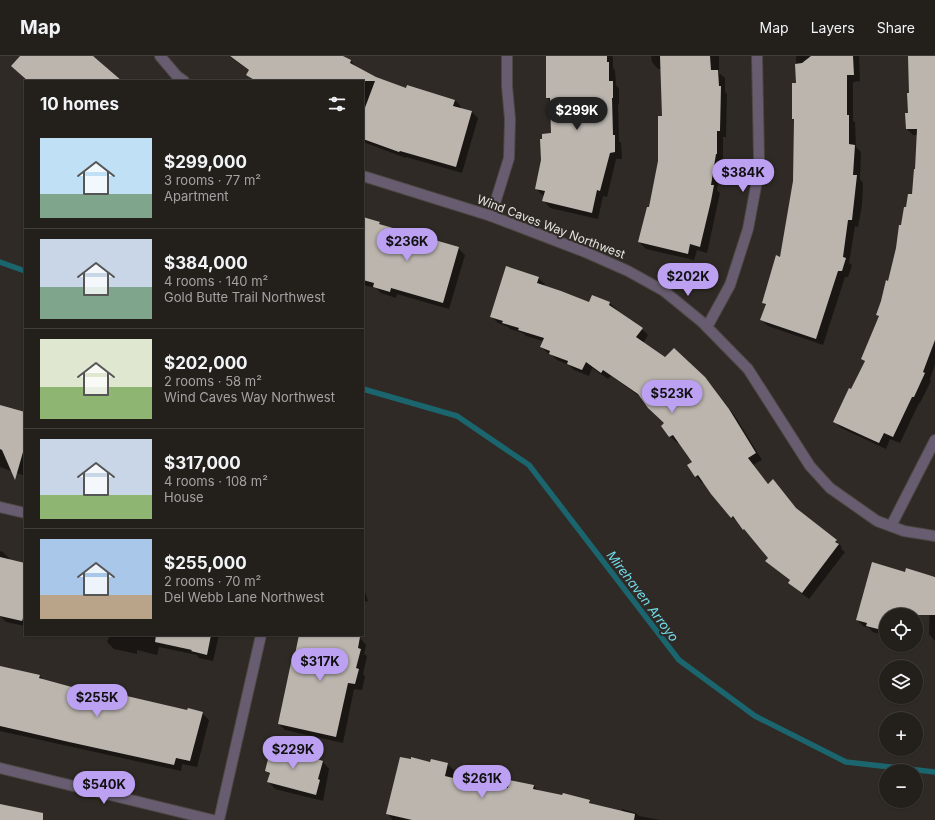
<!DOCTYPE html>
<html lang="en">
<head>
<meta charset="utf-8">
<style>
	body { margin:0; font-family:Inter,sans-serif; background:#2f2d29; color:#f1f3f6; height:100vh; display:flex; flex-direction:column; font-size:15px; white-space:nowrap }
	* { box-sizing:border-box; margin:0 }
	p { font-size:13px; color:#a3a3a3 }
	.icon { flex:none; width:22px; height:22px; fill:none; stroke:currentColor; stroke-width:2; stroke-linecap:round; stroke-linejoin:round }
	.map { position:relative; flex:1; overflow:hidden }
	.panel { position:absolute; left:24px; top:24px; width:340px; height:556px; display:flex; flex-direction:column; background:#23201c; border-radius:0px; box-shadow:0 1px 3px #0004,0 0 0 1px #403e3b }
	.panel>* { flex:none }
	.tools { position:absolute; left:879px; top:552px; display:grid; gap:8px }
	.tools a { display:grid; place-items:center; width:44px; height:44px; border-radius:50%; background:#23201c; box-shadow:0 1px 3px #0004,0 0 0 1px #403e3b; font-size:20px }
	.price { position:absolute; translate:-50% -34px; padding:0 9px; border-radius:14px; background:#bca0f2; color:#111; font-size:13px; line-height:26px; filter:drop-shadow(0 1px 2px #0008) }
	.price::after { content:''; position:absolute; left:50%; top:24px; width:12px; height:9px; margin-left:-6px; background:inherit; clip-path:polygon(0 0,100% 0,50% 100%) }
	.price.current { background:#222; color:#fff }
	ul { padding:0; list-style:none }
	li { display:flex; align-items:center; gap:12px; height:100px; padding:0 16px }
	li+li { border-top:1px solid #403e3b }
	li span { display:grid; place-items:center; flex:none; width:112px; height:80px; border-radius:0px; color:#555 }
	li>.icon { margin-inline-start:auto }
	span .icon { width:48px; height:48px; fill:#fffc; stroke-width:1 }
	li b { font-size:17px }
	h2 { display:flex; justify-content:space-between; align-items:center; height:48px; padding:0 16px; font-size:17px }
	header { display:flex; align-items:center; gap:24px; box-sizing:border-box; height:56px; padding:0 20px; background:#23201c; border-bottom:1px solid #403e3b }
	header strong { font-size:19px }
	nav { display:flex; gap:22px; margin-inline-start:auto; font-size:14px }
	.map>svg:first-child { display:block }
	.shadow { fill:#0007 }
	.lines { fill:none; stroke-linecap:round; stroke-linejoin:round }
	.stream { stroke:#1b656e; stroke-width:5.5 }
	.building { fill:#bbb5ae }
	.minor-casing { stroke:#4c4843; stroke-width:12 }
	.minor { stroke:#685d70; stroke-width:10 }
	.labels { text-anchor:middle; stroke-width:4; stroke-linejoin:round; paint-order:stroke }
	.street-label { font-size:12px; fill:#e7e4e0; stroke:#2f2a25 }
	.water-label { font-size:13px; font-style:italic; fill:#71dceb; stroke:#2f2a25 }
</style>
</head>
<body>
<header>
<strong>Map</strong>
<nav><a>Map</a><a>Layers</a><a>Share</a></nav>
</header>
<div class="map">
<svg width="935" height="764" viewBox="0 0 935 764">
	<rect width="100%" height="100%" fill="#2f2a25"/>
	<g class="shadow">
		<path d="M229 0H342L351 5 357 12 373 21 406 33 455 44 461 51V53L472 56 478 62 462 117 406 101V102L363 86V25H253L248 19 250 15Z"/>
		<path d="M547 0H612L613 1V12L615 14 616 29 619 33V48H618L619 85 621 87 622 103H616L607 141 603 140 598 163 550 152 544 145 545 140 542 139 536 132 552 78 551 46 547 42Z"/>
		<path d="M651 0H719V17L725 22V36L727 38 726 81H723V104H722L717 134 720 137 707 197 697 194 694 204 646 193 639 186 650 152 659 105 663 61 662 13H658L652 6Z"/>
		<path d="M796 0H859L860 25 853 26V65L855 66 856 91 861 96 860 123 863 127 862 149 858 171 855 170 849 207 852 209 848 221H845L823 289 768 270 761 264 766 250 763 246 781 202 794 125 795 65 793 63 797 28Z"/>
		<path d="M909 0H935V308L930 323 931 325 920 347H919L900 387 890 383 886 393 841 372 834 365 852 334 865 306 863 303 880 262 877 259 889 226 907 152 913 140 916 114 918 79H913L907 73 910 38Z"/>
		<path d="M363 162 379 167 383 171 458 192 465 199 449 253 397 238 396 242 381 237 376 232 363 229Z"/>
		<path d="M538 222 545 228 544 231 590 248 593 240 610 247 617 254 616 255 642 273 648 279 643 287 665 302 685 304 713 331 735 360 762 404 753 409 768 428 773 425 799 456 836 485 842 491 841 493 845 496 809 543 796 533 789 527 791 525 767 505 769 502 739 467 732 461 704 426 702 427 696 420 694 406 679 386 677 387 670 380 666 368 642 342 611 320 608 323 592 312 589 320 574 314 569 309 557 304 552 299 548 297 541 291 543 285 526 280 523 277 510 273 508 271 498 267 492 261Z"/>
		<path d="M0 350 25 357V420L0 411Z"/>
		<path d="M0 495 3 496 10 503 9 504 25 508V570L6 566 0 560Z"/>
		<path d="M872 508 914 559H886V580L873 576 869 572 863 570 857 564Z"/>
		<path d="M931 520H935V585L929 578Z"/>
		<path d="M363 529 368 545 363 546Z"/>
		<path d="M101 579H219L213 605 199 602 197 599 159 591 157 599 137 594V598L114 593 107 586 109 581Z"/>
		<path d="M300 579H345L360 582 366 589 364 598 367 600 363 618 365 620 362 634 354 633 343 687 285 674 279 668Z"/>
		<path d="M0 611 40 620 44 624 79 634 188 655 202 657 209 664 197 711 182 708 181 715 0 675Z"/>
		<path d="M323 706 329 713 323 745 275 733 269 726 270 719 266 715Z"/>
		<path d="M431 707 447 708 454 714 452 723 483 730 508 733 510 725 534 730 539 735 589 745 593 749 621 756 622 753 636 757 639 760 660 764H393L388 758Z"/>
	</g>
	<g class="lines">
		<g class="stream">
			<path d="M0 206 25 215"/>
			<path d="M363 333 457 360 529 409 679 604 755 660 846 706 935 716"/>
		</g>
	</g>
	<g class="building">
		<path d="M20 0H93L122 25H28L11 10Z"/>
		<path d="M230 0H343L351 4 350 7 376 21 406 32 407 29 455 44 453 50 472 55 456 111 400 95 399 96 363 83V57L375 25H256L246 19 249 14Z"/>
		<path d="M546 0H607V6H609V25H613V42H612L613 79H615V96L610 97 600 135 597 134 592 157 542 145 545 135 535 133 541 104 540 83H542V78L551 77 550 42H546Z"/>
		<path d="M660 0H710L711 14H718L719 30H721L720 75H717V98H716L711 129H714L711 145 700 191 690 188 688 198 638 186 647 151H649L658 105V60H662Z"/>
		<path d="M811 0H853L854 19H847V59H849V88L855 89 853 119H857L852 164H848L843 201 846 202 842 215H838L816 283 760 264 766 248 762 247 776 199 780 201 793 125 794 63H792V27H796L795 8 802 7Z"/>
		<path d="M908 0H935V284L923 316 925 317 914 341H912L893 381 884 377 879 387 833 366 849 332 851 333 865 305 861 303 879 260 876 259 881 245 886 224 888 225 896 192 899 169H901L904 151H906L908 138H912L914 113H915L917 73H906L905 57H908L907 37H909Z"/>
		<path d="M363 161 380 166 379 168 459 191 443 247 391 232 390 236 373 231 374 227 363 224Z"/>
		<path d="M506 210 539 221 537 227 561 235 589 246 592 239 610 246 609 249 643 272 636 281 665 301 674 292 705 321 729 353 756 397 748 402 768 428 773 423 796 452 837 484 835 486 839 488 802 537 788 527 790 524 765 505 768 502 744 473 743 474 733 460 731 462 711 438 698 419 695 421 687 409 692 406 673 379 669 381 661 370 664 367 648 352 638 338 603 314 601 317 586 306 582 314 567 308 568 305 549 298 550 295 540 291 544 282 518 274 519 272 502 267 503 265 490 261Z"/>
		<path d="M0 349 25 356V389L15 424 2 394 0 393Z"/>
		<path d="M0 501 25 507V562H23L22 565 0 560Z"/>
		<path d="M872 506 905 516 906 512 935 521V559H886V575L866 570 867 567 856 564Z"/>
		<path d="M156 579H211L207 599 191 595 192 594 155 586Z"/>
		<path d="M299 579H350L360 581 358 592 361 593 356 612 359 613 355 628 348 627 336 681 278 668 292 602 294 603Z"/>
		<path d="M0 610 40 619 39 622 79 633V631L101 636V634L187 654 188 652 203 656 190 705 176 702 174 709 69 686 0 670Z"/>
		<path d="M272 687 323 705 318 723 320 724 316 739 267 726 270 717 265 715Z"/>
		<path d="M400 701 411 703V701L430 706 431 703 448 707 445 720 482 729 483 726 508 732 509 724 534 729 533 733 562 739 563 737 590 744 589 747 635 758 634 764H412L386 758Z"/>
		<path d="M0 748 43 757V764H0Z"/>
	</g>
	<g class="lines">
		<defs>
			<g id="minor">
				<path d="M160 0 177 20 184 25"/>
				<path d="M363 120 491 160 585 196 628 215 664 235 702 266 748 313 810 410 830 432 877 465 904 475 935 480"/>
				<path d="M491 160 509 102 510 63 507 30V0"/>
				<path d="M707 271 730 229 748 173 756 130 759 103 757 0"/>
				<path d="M0 451 25 457"/>
				<path d="M891 470 935 384"/>
				<path d="M0 712 213 764"/>
				<path d="M219 764 261 579"/>
			</g>
		</defs>
		<use href="#minor" class="minor-casing"/>
		<use href="#minor" class="minor"/>
	</g>
	<g class="labels">
		<g class="street-label">
			<text transform="translate(551 171) rotate(21)" y="4">Wind Caves Way Northwest</text>
		</g>
		<g class="water-label">
			<text transform="translate(643 540) rotate(53)" y="5">Mirehaven Arroyo</text>
		</g>
	</g>
</svg>
<div class="tools">
<a><svg class="icon" aria-label="locate" viewBox="0 0 24 24"><circle cx="12" cy="12" r="6"/><path d="M12 2v4M12 18v4M2 12h4M18 12h4"/></svg></a>
<a><svg class="icon" aria-label="layers" viewBox="0 0 24 24"><path d="M12 4l9 5-9 5-9-5zM3 14l9 5 9-5"/></svg></a>
<a>+</a>
<a>−</a>
</div>
<b class="price current" style="left:577px;top:75px">$299K</b>
<b class="price" style="left:743px;top:137px">$384K</b>
<b class="price" style="left:407px;top:206px">$236K</b>
<b class="price" style="left:688px;top:241px">$202K</b>
<b class="price" style="left:672px;top:358px">$523K</b>
<b class="price" style="left:320px;top:626px">$317K</b>
<b class="price" style="left:97px;top:662px">$255K</b>
<b class="price" style="left:293px;top:714px">$229K</b>
<b class="price" style="left:482px;top:743px">$261K</b>
<b class="price" style="left:104px;top:749px">$540K</b>
<section class="panel">
<h2>10 homes<svg class="icon" aria-label="filters" viewBox="0 0 24 24"><path d="M4 7h16M4 17h16"/><circle cx="9" cy="7" r="2"/><circle cx="15" cy="17" r="2"/></svg></h2>
<ul>
<li><span style="background:linear-gradient(#bfe0f5 70%,#7fa58c 0)"><svg class="icon" aria-label="home" viewBox="0 0 24 24"><path d="M3 11l9-7 9 7M6 9v11h12V9"/></svg></span><div><b>$299,000</b><p>3 rooms · 77 m²</p><p>Apartment</p></div></li>
<li><span style="background:linear-gradient(#c9d6e8 60%,#7fa58c 0)"><svg class="icon" aria-label="home" viewBox="0 0 24 24"><path d="M3 11l9-7 9 7M6 9v11h12V9"/></svg></span><div><b>$384,000</b><p>4 rooms · 140 m²</p><p>Gold Butte Trail Northwest</p></div></li>
<li><span style="background:linear-gradient(#dfe7d0 60%,#8fb573 0)"><svg class="icon" aria-label="home" viewBox="0 0 24 24"><path d="M3 11l9-7 9 7M6 9v11h12V9"/></svg></span><div><b>$202,000</b><p>2 rooms · 58 m²</p><p>Wind Caves Way Northwest</p></div></li>
<li><span style="background:linear-gradient(#c9d6e8 70%,#8fb573 0)"><svg class="icon" aria-label="home" viewBox="0 0 24 24"><path d="M3 11l9-7 9 7M6 9v11h12V9"/></svg></span><div><b>$317,000</b><p>4 rooms · 108 m²</p><p>House</p></div></li>
<li><span style="background:linear-gradient(#a9c7e8 70%,#b9a48a 0)"><svg class="icon" aria-label="home" viewBox="0 0 24 24"><path d="M3 11l9-7 9 7M6 9v11h12V9"/></svg></span><div><b>$255,000</b><p>2 rooms · 70 m²</p><p>Del Webb Lane Northwest</p></div></li>
</ul>
</section>
</div>
</body>
</html>
